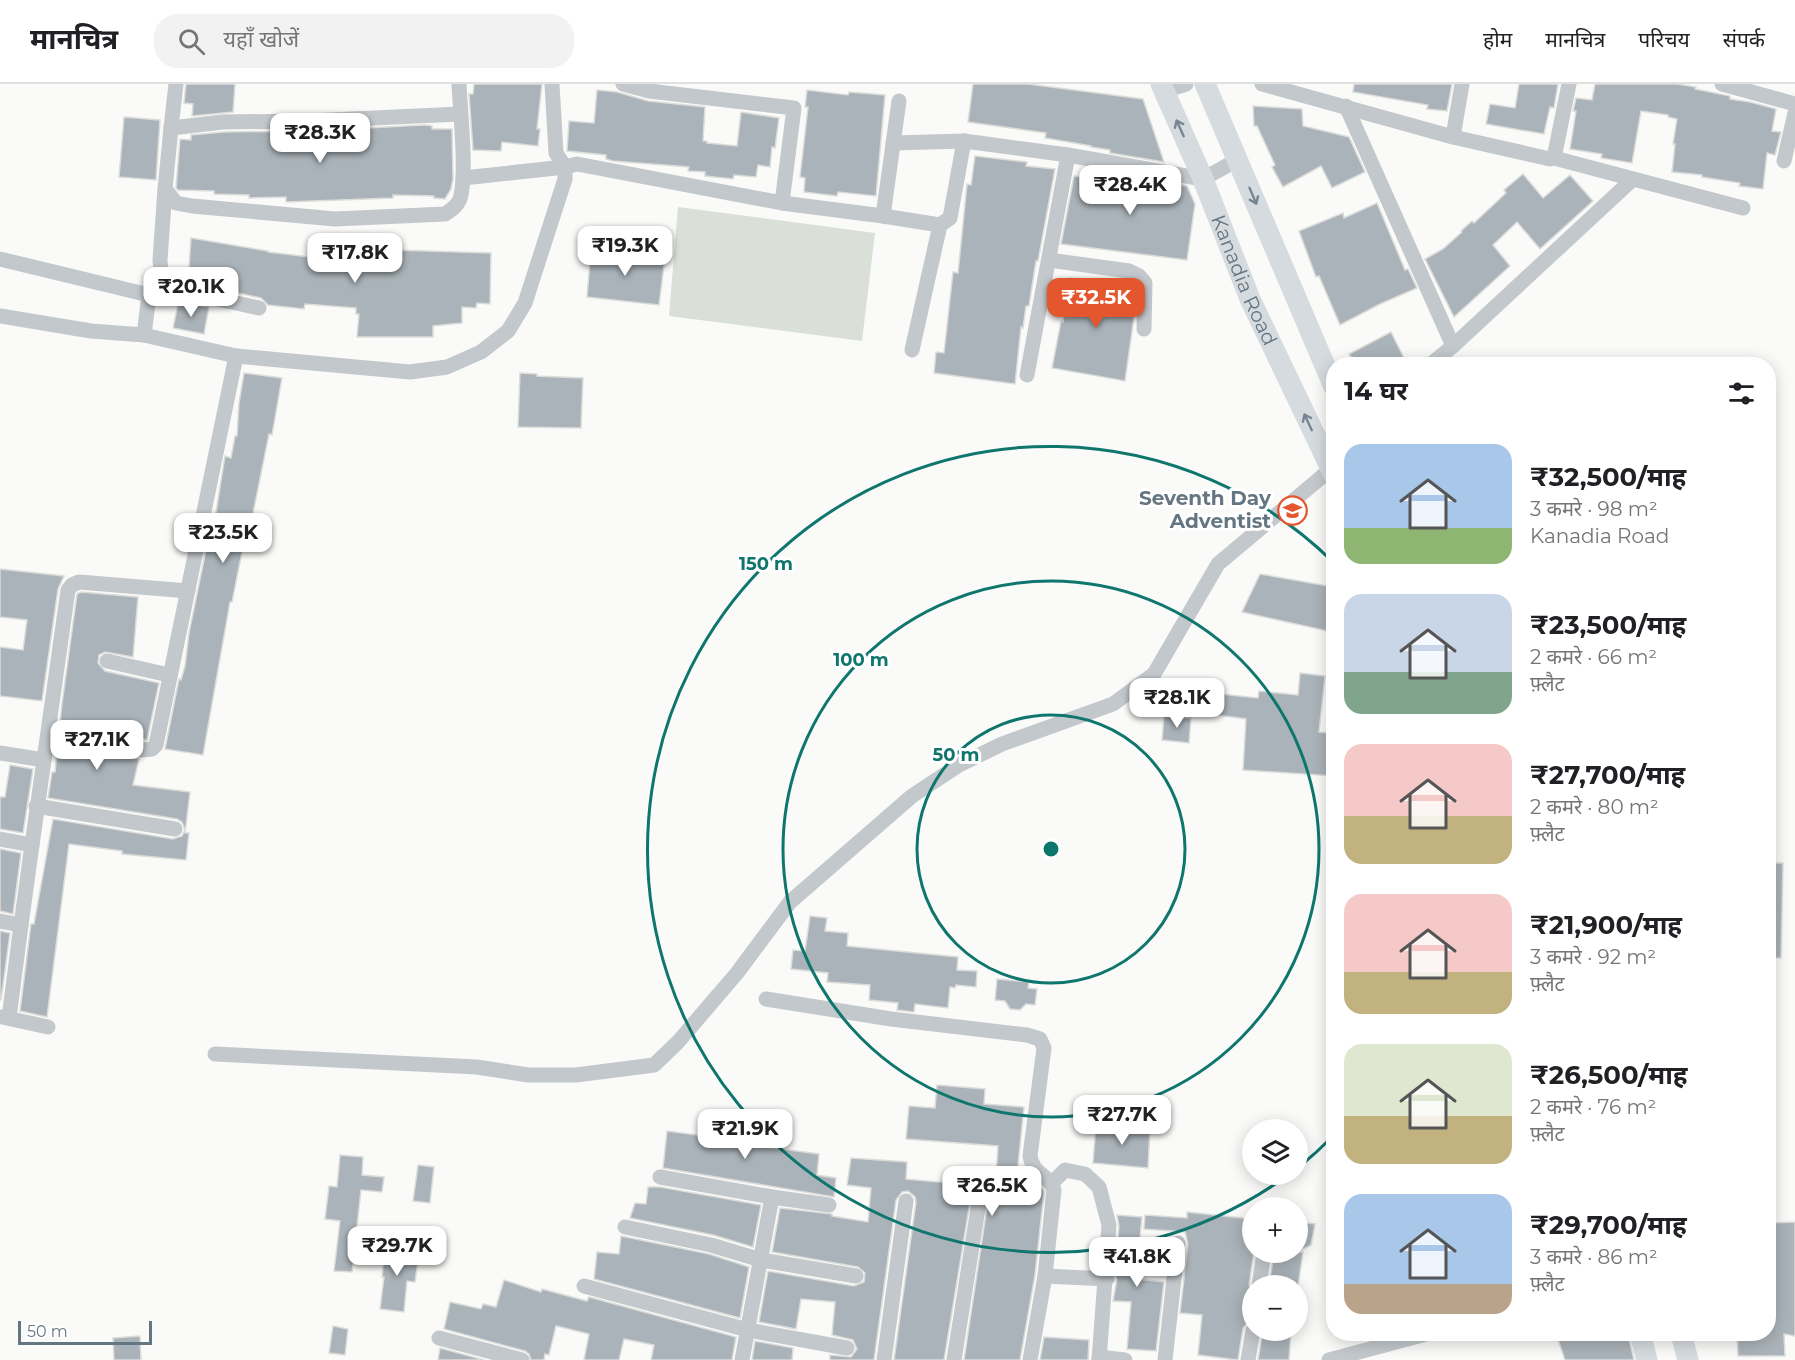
<!DOCTYPE html>
<html lang="hi">
<head>
<meta charset="utf-8">
<style>
	body { margin:0; font-family:Montserrat,"Noto Sans Devanagari",sans-serif; background:#f2f2f2; color:#202124; height:100vh; display:flex; flex-direction:column; font-size:22px; white-space:nowrap }
	* { box-sizing:border-box; margin:0 }
	p { font-size:20px; color:#757577 }
	.icon { flex:none; width:33px; height:33px; fill:none; stroke:currentColor; stroke-width:2; stroke-linecap:round; stroke-linejoin:round }
	.map { position:relative; flex:1; overflow:hidden }
	.side { position:absolute; left:1326px; top:273px; width:450px; height:984px; display:flex; flex-direction:column; background:#fff; border-radius:24px; box-shadow:0 3px 15px #0003 }
	.side>* { flex:none }
	.buttons { position:absolute; left:1242px; top:1035px; display:grid; gap:12px }
	.buttons a { display:grid; place-items:center; width:66px; height:66px; border-radius:50%; background:#fff; box-shadow:0 3px 15px #0003; font-size:30px }
	.scale { position:absolute; left:18px; bottom:15px; width:134px; box-sizing:border-box; padding-left:6px; border:3px solid #657683; border-top:0; font-size:16px; line-height:21px; white-space:nowrap; color:#657683; -webkit-text-stroke:4px #fff; paint-order:stroke }
	.price { position:absolute; translate:-50% -51px; padding:0 14px; border-radius:12px; background:#fff; color:#222; font-size:20px; line-height:39px; filter:drop-shadow(0 2px 3px #0008) }
	.price::after { content:''; position:absolute; left:50%; top:36px; width:18px; height:14px; margin-left:-9px; background:inherit; clip-path:polygon(0 0,100% 0,50% 100%) }
	.price.current { background:#e4572e; color:#fff }
	ul { padding:0; list-style:none }
	li { display:flex; align-items:center; gap:18px; height:150px; padding:0 18px }
	li span { display:grid; place-items:center; flex:none; width:168px; height:120px; border-radius:18px; color:#555 }
	li>.icon { margin-inline-start:auto }
	span .icon { width:72px; height:72px; fill:#fffc; stroke-width:1 }
	li b { font-size:26px }
	h2 { display:flex; justify-content:space-between; align-items:center; height:72px; padding:0 18px; font-size:26px }
	header { display:flex; align-items:center; gap:36px; box-sizing:border-box; height:84px; padding:0 30px; background:#fff; border-bottom:2px solid #e0e0e0 }
	header strong { font-size:28px }
	nav { display:flex; gap:33px; margin-inline-start:auto; font-size:21px }
	.search { width:420px; height:54px; background:#f2f2f2; display:flex; align-items:center; gap:15px; box-sizing:border-box; padding:0 21px; border-radius:24px; color:#757577; font-size:22px }
	.map>svg:first-child { display:block }
	.green { fill:#dadfd7 }
	.building { fill:#aab3b9; stroke:#dcdcda; stroke-width:1.5 }
	.lines { fill:none; stroke-linecap:round; stroke-linejoin:round }
	.minor { stroke:#c3c8cc; stroke-width:15 }
	.secondary { stroke:#d6dbdf; stroke-width:21 }
	.oneway { stroke:#768591 }
	.ring { fill:none; stroke:#0f766e; stroke-width:3 }
	.labels { text-anchor:middle; stroke-width:6; stroke-linejoin:round; paint-order:stroke }
	.street-label { font-size:20px; fill:#657683; stroke:#fff }
	.poi-label { font-size:20px; font-weight:bold; fill:#657683; stroke:#fff; text-anchor:end }
	.centre { fill:#0f766e; stroke:#fff; stroke-width:3 }
	.ring-label { font-size:18px; text-anchor:middle; font-weight:bold; fill:#0f766e; stroke:#fff; stroke-width:6; stroke-linejoin:round; paint-order:stroke }
</style>
</head>
<body>
<header>
<strong>मानचित्र</strong>
<div class="search"><svg class="icon" aria-label="search" viewBox="0 0 24 24"><circle cx="10" cy="10" r="6"/><path d="M15 15l6 6"/></svg>यहाँ खोजें</div>
<nav><a>होम</a><a>मानचित्र</a><a>परिचय</a><a>संपर्क</a></nav>
</header>
<div class="map">
<svg width="1795" height="1276" viewBox="0 0 1795 1276">
	<rect width="100%" height="100%" fill="#fafaf8"/>
	<path class="green" d="M678 123 875 149 862 257 669 232Z"/>
	<g class="building">
		<path d="M186 0H235L233 28 192 32 193 20 184 19Z"/>
		<path d="M474 0H542L537 45H540L538 62 502 58 501 67 473 66 469 10H473Z"/>
		<path d="M973 0H1028L1143 15 1164 78 1110 69V66L1091 63V62L1045 54 1046 49 968 38Z"/>
		<path d="M1354 0H1452L1447 27 1427 25 1428 21 1353 8Z"/>
		<path d="M1519 0H1558L1554 24 1550 23 1544 50 1486 40 1490 20 1515 24Z"/>
		<path d="M1595 0H1677L1696 3 1695 5 1730 12V15L1750 18 1776 25 1772 47 1781 48 1775 71 1767 69 1763 105 1739 102 1740 99 1702 93V91L1672 88 1675 60H1673L1677 35 1668 33V31L1641 27 1632 79 1601 74 1602 70 1570 65 1576 27H1573L1576 14 1592 16Z"/>
		<path d="M597 6 617 8 648 17 705 23 703 57H707V59L737 62 741 28 779 34 775 64 772 63 770 83 758 81 756 93 734 91 733 95 705 92V88L688 87 689 83 613 77 606 75V71L567 67 569 37 594 39Z"/>
		<path d="M807 6 848 11 849 8 885 11 876 112 838 108 837 112 804 108 805 94 800 93 808 23H805Z"/>
		<path d="M1253 22 1302 25 1303 42 1349 53 1365 88 1332 104 1321 82 1283 103 1272 83 1275 81 1257 42H1254Z"/>
		<path d="M124 33 160 36 156 96 119 93Z"/>
		<path d="M425 41 432 42V45H452L453 95 451 105 445 115 434 114V112L393 111V114L286 118V113L249 114V111L214 110V107L178 106 176 104 180 55 191 56V51L224 48 309 47Z"/>
		<path d="M975 72 1027 78 1026 82 1055 85 1038 177H1036L1029 222H1026L1023 244 1021 243 1015 300 934 289 936 268 944 269 953 188 958 189 967 100 971 101Z"/>
		<path d="M1107 88 1187 102 1195 120 1187 176 1061 160 1074 92 1105 96Z"/>
		<path d="M1523 90 1543 114 1570 91 1593 117 1540 165 1517 138 1493 161 1510 182 1454 233 1425 175 1443 165 1462 148 1461 147 1472 137 1474 139 1506 109 1504 106Z"/>
		<path d="M1377 119 1405 186 1408 185 1417 204 1380 220 1340 241 1319 192 1316 193 1299 147 1343 129 1344 134Z"/>
		<path d="M191 154 268 167V168L310 173 309 180 359 184 361 165 491 169 490 220 477 219 476 224 462 223V239L433 242V253H357L359 230H356V224L305 220 304 225 268 221 261 214 188 198Z"/>
		<path d="M591 165 665 174 659 221 587 213Z"/>
		<path d="M1069 194 1135 203V226L1125 297 1052 284 1061 237 1063 238Z"/>
		<path d="M186 218 209 223 204 250 173 244 178 220 186 222Z"/>
		<path d="M1391 248 1407 280H1355L1349 270Z"/>
		<path d="M244 289 282 294 272 351 269 350 249 449 246 448 232 518H230L203 671 165 665 179 595 181 596 185 582 189 549 206 466 210 446 213 447 225 372 231 374 235 352H237L239 319Z"/>
		<path d="M520 289 537 290V292L583 294 581 344 518 343Z"/>
		<path d="M0 485 64 492 58 505 42 617 0 612V563L23 566 27 536 0 533Z"/>
		<path d="M1260 490 1334 503 1332 548 1242 528Z"/>
		<path d="M81 508 138 513 133 573 105 568 99 571 98 579 105 587 159 599 147 656 91 645 86 648 84 657 91 663 139 675 133 701 190 708 185 749H189L186 776 122 770V767L69 760 47 933 20 927 31 840H34L53 735 173 755 182 752 185 746 182 738 177 735 48 714 52 688H55L62 620 77 510Z"/>
		<path d="M1300 589 1325 592 1319 648 1334 649V692L1243 686 1246 635 1209 630 1211 609 1258 614 1259 607 1298 611Z"/>
		<path d="M1164 632 1191 634 1189 659 1162 656Z"/>
		<path d="M10 681 33 685 23 749 0 745V713H5Z"/>
		<path d="M0 765 21 769 13 830 0 827Z"/>
		<path d="M1768 779H1783L1781 874H1768Z"/>
		<path d="M810 832 827 834 825 847 848 849 847 862 958 873 957 886 977 887 976 903 956 901 955 904 950 903 948 924 915 920 914 928 897 926 898 919 869 916 870 901 827 898 828 889 791 885 793 866 805 867Z"/>
		<path d="M0 847 10 849 1 916H0Z"/>
		<path d="M997 895 1029 898 1028 904 1037 905 1035 921 1026 920 1020 926 1010 925 1005 917 995 916Z"/>
		<path d="M937 1001 985 1005 984 1020 1024 1023 1016 1101 1042 1104 1044 1108 1035 1191 1020 1276H964L992 1090 996 1091 998 1062 906 1055 909 1022 935 1024Z"/>
		<path d="M715 1033 748 1037 746 1060 819 1070 817 1091 836 1094 834 1113 663 1084 667 1047 712 1053Z"/>
		<path d="M1096 1040 1150 1044 1148 1084 1093 1079Z"/>
		<path d="M340 1071 363 1073 362 1091 384 1093 382 1108 361 1106 352 1188 334 1187 340 1137 325 1135 329 1102 337 1103Z"/>
		<path d="M851 1074 907 1078 906 1095 949 1099 950 1086 975 1088 944 1276H894L916 1118 915 1113 908 1107 902 1108 896 1116 874 1276H830V1271L851 1273 857 1265 853 1256 832 1251 835 1218 801 1215 796 1245 759 1238 768 1187 854 1202 864 1198 865 1189 858 1183 772 1168 780 1124 832 1130V1132L868 1138 871 1104 847 1101Z"/>
		<path d="M418 1081 434 1083 430 1119 413 1117Z"/>
		<path d="M648 1103H660L761 1121 753 1163 713 1151 630 1134 635 1119 646 1120Z"/>
		<path d="M1187 1128 1252 1135V1168H1254L1249 1201 1251 1207 1248 1238 1243 1244 1238 1276 1198 1271 1202 1231 1180 1229 1188 1160 1185 1148 1144 1145 1145 1131 1187 1134Z"/>
		<path d="M1117 1131 1142 1133 1136 1195 1164 1198 1156 1267 1127 1265 1131 1218 1113 1217 1117 1195 1115 1190 1119 1142Z"/>
		<path d="M1298 1138 1315 1140 1311 1161 1298 1168H1303L1298 1202H1269L1274 1168H1298Z"/>
		<path d="M1795 1138V1252L1784 1250 1785 1272H1738L1737 1250H1768V1139Z"/>
		<path d="M621 1152 709 1170 749 1183 740 1234 594 1195 597 1168 619 1170Z"/>
		<path d="M385 1161 399 1163V1165L419 1168 415 1198 407 1197 404 1228 380 1225 384 1193H382Z"/>
		<path d="M504 1196 541 1208 542 1205 587 1217 589 1213 736 1253 732 1276H651L654 1261 624 1255 619 1276H584L589 1250 556 1242 549 1271 545 1270 544 1276H531L529 1270 525 1267 444 1245 450 1218 481 1225 483 1220 496 1223Z"/>
		<path d="M333 1242 348 1245 345 1271 329 1269Z"/>
		<path d="M1263 1246H1291L1289 1276H1258Z"/>
		<path d="M1556 1250H1628L1634 1276H1565Z"/>
		<path d="M140 1252 141 1276H114L113 1254Z"/>
		<path d="M1044 1253 1089 1256 1088 1276H1040Z"/>
		<path d="M755 1257 793 1264 792 1276H752Z"/>
		<path d="M440 1264 484 1276H438Z"/>
	</g>
	<g class="lines">
		<g class="minor">
			<path d="M459 0C460 25 468 98 459 117 456 123 451 126 445 130L335 135 192 122 176 119 165 105 171 44 223 38 309 37 460 30"/>
			<path d="M623 0 649 7 794 24 782 119"/>
			<path d="M1262 0 1453 53 1550 75 1554 74 1743 124"/>
			<path d="M1722 0 1795 20"/>
			<path d="M1164 7 1186 0"/>
			<path d="M1346 22 1453 262"/>
			<path d="M171 44 176 0"/>
			<path d="M1453 53 1462 0"/>
			<path d="M893 59 964 57 1068 71 1203 95 1237 76"/>
			<path d="M1554 74 1569 0"/>
			<path d="M1784 77 1795 29"/>
			<path d="M463 94 565 83 577 80 782 119 883 132 940 141 950 134 964 57"/>
			<path d="M165 105 160 176 162 200 186 208 259 224"/>
			<path d="M883 132 899 17"/>
			<path d="M0 175 149 211 144 251"/>
			<path d="M1049 176 1129 187 1139 192 1145 199 1144 245"/>
			<path d="M0 232 91 247 144 251 236 272 410 288 447 283 481 268 508 247 525 219 565 95V83L556 69 552 0"/>
			<path d="M912 266 940 141"/>
			<path d="M1431 280 1453 262 1633 95"/>
			<path d="M1027 291 1068 71"/>
			<path d="M107 577 169 591"/>
			<path d="M93 654 142 666 152 665 156 661 236 272"/>
			<path d="M0 669 44 676 32 761"/>
			<path d="M44 676 68 506 72 501 79 498 188 507"/>
			<path d="M36 722 175 745"/>
			<path d="M0 755 32 761 21 841 0 837"/>
			<path d="M766 915 891 935 1027 951 1040 955 1044 964 1030 1072C1033 1091 1049 1090 1054 1106L1045 1192 1030 1276"/>
			<path d="M2 933 48 943"/>
			<path d="M9 934 21 841"/>
			<path d="M215 970 477 983 528 991H576L654 981 678 958 737 889 790 818 912 712 959 681 1002 660 1113 620 1154 590 1218 480 1331 385"/>
			<path d="M660 1093 772 1113 829 1121"/>
			<path d="M1052 1099 1065 1086 1085 1090 1099 1103 1109 1141 1099 1276"/>
			<path d="M625 1143 711 1161 761 1176 856 1192"/>
			<path d="M1045 1192 1107 1195"/>
			<path d="M584 1202 748 1246 847 1264"/>
			<path d="M1259 1202 1264 1168"/>
			<path d="M439 1254 522 1276"/>
			<path d="M1099 1273 1125 1276"/>
			<path d="M742 1276 772 1113"/>
			<path d="M884 1276 906 1117"/>
			<path d="M954 1276 983 1093"/>
			<path d="M1165 1276 1178 1159"/>
			<path d="M1248 1276 1253 1246"/>
			<path d="M1329 1276 1426 1250"/>
		</g>
		<g class="secondary">
			<path id="s1" d="M1161 0 1203 95 1250 215 1334 391"/>
			<path d="M1205 0 1334 303"/>
			<path d="M1640 1250 1647 1276"/>
			<path d="M1681 1250 1688 1276"/>
		</g>
	</g>
	<defs><path id="oneway-shaft" d="M-6 0H5M1.5-3L5.5 0L1.5 3" fill="none" stroke-width="1.6" stroke-linecap="round" stroke-linejoin="round" transform="scale(1.5)"/></defs>
	<g class="oneway">
		<use href="#oneway-shaft" transform="translate(1180 44) rotate(-114)"/>
		<use href="#oneway-shaft" transform="translate(1253 112) rotate(67)"/>
		<use href="#oneway-shaft" transform="translate(1308 338) rotate(-115)"/>
	</g>
	<g class="ring">
		<circle cx="1051" cy="765" r="134"/>
		<circle cx="1051" cy="765" r="268"/>
		<path d="M1333 1052A403 403 0 0 1 1299 1083M1288 1091A403 403 0 1 1 1333 478"/>
	</g>
	<defs>
		<symbol id="school-ring" viewBox="-11 -11 22 22"><circle r="9.5" fill="#fff" stroke="#e4572e" stroke-width="1.5"/><path d="M0-5L7-2L0 1L-7-2ZM-4 1L0 2.5L4 1V4Q0 6-4 4Z" fill="#e4572e"/></symbol>
	</defs>
	<g fill-rule="evenodd">
		<use href="#school-ring" x="1276" y="410" width="33" height="33"/>
	</g>
	<g class="labels">
		<g class="street-label">
			<text dy="7" stroke="none"><textPath href="#s1" startOffset="213">Kanadia Road</textPath></text>
		</g>
		<g class="poi-label">
			<text x="1271" y="421">Seventh Day<tspan x="1271" dy="23">Adventist</tspan></text>
		</g>
	</g>
	<circle cx="1051" cy="765" r="9" class="centre"/>
	<g class="ring-label">
		<text x="766" y="486">150 m</text>
		<text x="861" y="582">100 m</text>
		<text x="956" y="677">50 m</text>
	</g>
</svg>
<div class="buttons">
<a><svg class="icon" aria-label="layers" viewBox="0 0 24 24"><path d="M12 4l9 5-9 5-9-5zM3 14l9 5 9-5"/></svg></a>
<a>+</a>
<a>−</a>
</div>
<div class="scale">50 m</div>
<b class="price" style="left:320px;top:80px">₹28.3K</b>
<b class="price" style="left:1130px;top:132px">₹28.4K</b>
<b class="price" style="left:625px;top:193px">₹19.3K</b>
<b class="price" style="left:355px;top:200px">₹17.8K</b>
<b class="price" style="left:191px;top:234px">₹20.1K</b>
<b class="price current" style="left:1096px;top:245px">₹32.5K</b>
<b class="price" style="left:223px;top:480px">₹23.5K</b>
<b class="price" style="left:1177px;top:645px">₹28.1K</b>
<b class="price" style="left:97px;top:687px">₹27.1K</b>
<b class="price" style="left:1122px;top:1062px">₹27.7K</b>
<b class="price" style="left:745px;top:1076px">₹21.9K</b>
<b class="price" style="left:992px;top:1133px">₹26.5K</b>
<b class="price" style="left:397px;top:1193px">₹29.7K</b>
<b class="price" style="left:1137px;top:1204px">₹41.8K</b>
<section class="side">
<h2>14 घर<svg class="icon" aria-label="filters" viewBox="0 0 24 24"><path d="M4 7h16M4 17h16"/><circle cx="9" cy="7" r="2"/><circle cx="15" cy="17" r="2"/></svg></h2>
<ul>
<li><span style="background:linear-gradient(#a9c7e8 70%,#8fb573 0)"><svg class="icon" aria-label="home" viewBox="0 0 24 24"><path d="M3 11l9-7 9 7M6 9v11h12V9"/></svg></span><div><b>₹32,500/माह</b><p>3 कमरे · 98 m²</p><p>Kanadia Road</p></div></li>
<li><span style="background:linear-gradient(#c9d6e8 65%,#7fa58c 0)"><svg class="icon" aria-label="home" viewBox="0 0 24 24"><path d="M3 11l9-7 9 7M6 9v11h12V9"/></svg></span><div><b>₹23,500/माह</b><p>2 कमरे · 66 m²</p><p>फ़्लैट</p></div></li>
<li><span style="background:linear-gradient(#f6c9c9 60%,#c2b280 0)"><svg class="icon" aria-label="home" viewBox="0 0 24 24"><path d="M3 11l9-7 9 7M6 9v11h12V9"/></svg></span><div><b>₹27,700/माह</b><p>2 कमरे · 80 m²</p><p>फ़्लैट</p></div></li>
<li><span style="background:linear-gradient(#f6c9c9 65%,#c2b280 0)"><svg class="icon" aria-label="home" viewBox="0 0 24 24"><path d="M3 11l9-7 9 7M6 9v11h12V9"/></svg></span><div><b>₹21,900/माह</b><p>3 कमरे · 92 m²</p><p>फ़्लैट</p></div></li>
<li><span style="background:linear-gradient(#dfe7d0 60%,#c2b280 0)"><svg class="icon" aria-label="home" viewBox="0 0 24 24"><path d="M3 11l9-7 9 7M6 9v11h12V9"/></svg></span><div><b>₹26,500/माह</b><p>2 कमरे · 76 m²</p><p>फ़्लैट</p></div></li>
<li><span style="background:linear-gradient(#a9c7e8 75%,#b9a48a 0)"><svg class="icon" aria-label="home" viewBox="0 0 24 24"><path d="M3 11l9-7 9 7M6 9v11h12V9"/></svg></span><div><b>₹29,700/माह</b><p>3 कमरे · 86 m²</p><p>फ़्लैट</p></div></li>
</ul>
</section>
</div>
</body>
</html>
